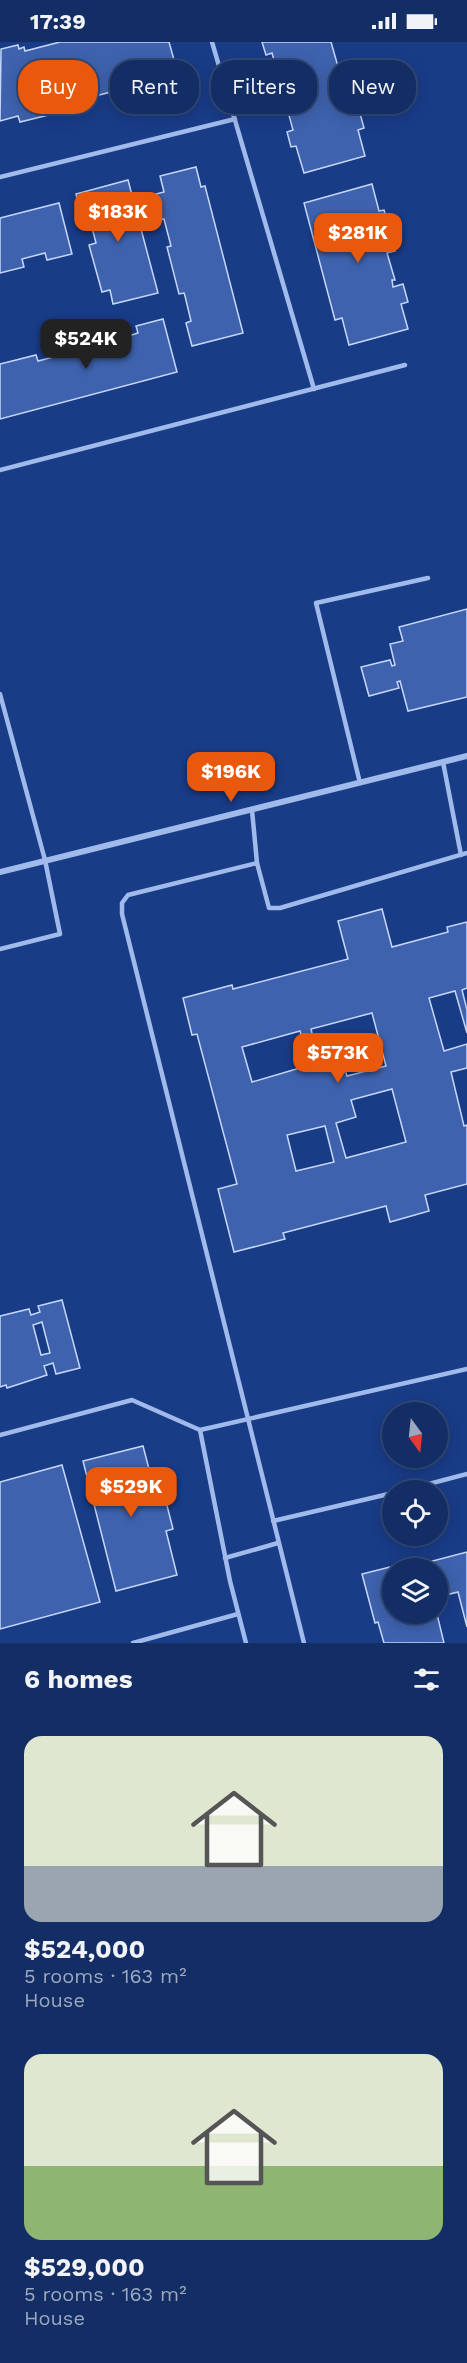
<!DOCTYPE html>
<html lang="en">
<head>
<meta charset="utf-8">
<style>
	body { margin:0; font-family:"Work Sans",sans-serif; background:#1c356b; color:#f1f3f6; height:100vh; display:flex; flex-direction:column; font-size:22px; white-space:nowrap }
	* { box-sizing:border-box; margin:0 }
	p { font-size:20px; color:#9da8bf }
	.icon { flex:none; width:33px; height:33px; fill:none; stroke:currentColor; stroke-width:2; stroke-linecap:round; stroke-linejoin:round }
	.map { position:relative; height:1601px; overflow:hidden }
	.sheet { display:flex; flex-direction:column; background:#132d65; flex:1 }
	.sheet>* { flex:none }
	.banner { position:absolute; left:18px; top:18px; width:432px; height:54px; display:flex; gap:12px }
	.needle { width:39px; rotate:165deg }
	.controls { position:absolute; left:382px; top:1360px; display:grid; gap:12px }
	.controls a { display:grid; place-items:center; width:66px; height:66px; border-radius:50%; background:#132d65; box-shadow:0 3px 15px #0003,0 0 0 2px #324979; font-size:30px }
	.price { position:absolute; translate:-50% -51px; padding:0 14px; border-radius:12px; background:#ea580c; color:#fff; font-size:20px; line-height:39px; filter:drop-shadow(0 2px 3px #0008) }
	.price::after { content:''; position:absolute; left:50%; top:36px; width:18px; height:14px; margin-left:-9px; background:inherit; clip-path:polygon(0 0,100% 0,50% 100%) }
	.price.on { background:#222; color:#fff }
	ul { padding:0; list-style:none }
	li { display:grid; align-content:center; gap:12px; height:318px; padding:0 24px }
	li span { display:grid; place-items:center; height:186px; border-radius:18px; color:#555 }
	li>.icon { margin-inline-start:auto }
	span .icon { width:108px; height:108px; fill:#fffc; stroke-width:1 }
	li b { font-size:26px }
	h2 { display:flex; justify-content:space-between; align-items:center; height:72px; padding:0 24px; font-size:26px }
	.chip { padding:0 21px; border-radius:24px; background:#132d65; box-shadow:0 3px 15px #0003,0 0 0 2px #324979; font-size:21px; line-height:54px }
	.chip.on { background:#ea580c; color:#fff }
	.status { display:flex; justify-content:space-between; align-items:center; height:42px; padding:0 30px; background:#132d65; direction:ltr }
	.status svg { height:16px; fill:currentColor }
	.map>svg:first-child { display:block }
	.building { fill:#3e62ae; stroke:#c6d7f9; stroke-width:1.5; fill-rule:evenodd }
	.lines { fill:none; stroke-linecap:round; stroke-linejoin:round }
	.service { stroke:#a1baec; stroke-width:4.5 }
	.minor { stroke:#a1baec; stroke-width:6 }
</style>
</head>
<body>
<div class="status"><b>17:39</b><svg viewBox="0 0 49 12"><path d="M0 12V9h3v3zM5 12V6h3v6zM10 12V3h3v9zM15 12V0h3v12zM26 1h20v11H26zM47 4h2v5h-2z"/></svg></div>
<div class="map">
<svg width="467" height="1601" viewBox="0 0 467 1601">
	<rect width="100%" height="100%" fill="#193c87"/>
	<g class="building">
		<path d="M60 0H169L178 32 151 39 153 47 113 57 111 50 60 63 61 70 20 80 18 74 0 79 1 7 18 3 19 7 24 5 25 9Z"/>
		<path d="M262 0H331L345 49 353 46 364 86 358 88 365 114 304 131 296 104 291 105 287 90 293 88 272 11 266 13Z"/>
		<path d="M196 125 201 145 205 144 243 291 192 304 186 281 191 279 185 254 184 251 179 252 167 205 171 204 164 177 158 178 152 153 164 150 160 134Z"/>
		<path d="M128 138 158 251 113 262 110 248 102 250 89 203 96 201 89 174 82 176 76 152Z"/>
		<path d="M372 142 379 169 384 168 389 184 380 187 382 194 390 192 395 209 387 211 395 238H392L393 245 403 242 408 260 401 262 408 287 349 303 342 276 335 278 304 161Z"/>
		<path d="M59 161 72 212 47 218 45 211 22 217 24 225 0 231V176Z"/>
		<path d="M163 277 177 330 0 377V322L36 313 38 319 65 312 64 306 110 294 112 299 138 291 136 284Z"/>
		<path d="M467 567V655L408 669 400 639 397 640 399 646 369 654 361 625 390 618 392 624 395 623 390 602 403 599 399 585Z"/>
		<path d="M382 867 392 905 448 890 447 885 467 880V946L462 948 467 968V991L455 949 429 956 444 1009 467 1002V1026L451 1030 464 1084 467 1083V1142L425 1153 429 1169 390 1180 386 1164 283 1191 285 1197 234 1210 218 1147 237 1142 197 992 192 993 183 956 232 943 233 947 348 917 338 879ZM372 971 386 1024 347 1034 341 1015 319 1021 311 987ZM300 989 310 1023 252 1040 242 1005ZM392 1047 406 1100 346 1116 336 1081 356 1075 351 1058ZM325 1084 334 1120 296 1129 287 1093Z"/>
		<path d="M62 1258 80 1326 56 1332 53 1321 44 1324 47 1333 7 1346 6 1343 0 1345V1274L29 1267 31 1273 40 1270 38 1264ZM42 1280 50 1311 41 1313 33 1283Z"/>
		<path d="M143 1404 154 1446 162 1444 173 1487 166 1489 177 1533 116 1549 83 1419Z"/>
		<path d="M62 1423 100 1560 0 1587V1440Z"/>
		<path d="M467 1510V1585L458 1550 438 1555V1527H402Z"/>
		<path d="M394 1524 393 1572H437L444 1601H384L378 1580 375 1581 362 1532Z"/>
	</g>
	<g class="lines">
		<g class="service">
			<path d="M212 0 314 347"/>
			<path d="M0 135 235 77"/>
			<path d="M0 428 405 323"/>
			<path d="M0 652 45 818 60 892 0 907"/>
			<path d="M443 720 461 813"/>
			<path d="M360 741 316 561 428 536"/>
			<path d="M252 768 257 821 269 866H280L467 811"/>
			<path d="M257 821 128 853 122 861V872L304 1601"/>
			<path d="M200 1388 230 1539 246 1601"/>
			<path d="M0 1393 132 1358 200 1388 467 1327"/>
			<path d="M402 1449 467 1432"/>
			<path d="M273 1479 393 1451"/>
			<path d="M225 1516 278 1501"/>
			<path d="M133 1601 238 1572"/>
		</g>
		<path class="minor" d="M0 830 467 714"/>
	</g>
</svg>
<div class="controls">
<a><svg class="needle" viewBox="-14 -14 28 28"><path d="M0-13l5 13h-10z" fill="#e53935"/><path d="M0 13l5-13h-10z" fill="#9da8bf"/></svg></a>
<a><svg class="icon" aria-label="locate" viewBox="0 0 24 24"><circle cx="12" cy="12" r="6"/><path d="M12 2v4M12 18v4M2 12h4M18 12h4"/></svg></a>
<a><svg class="icon" aria-label="layers" viewBox="0 0 24 24"><path d="M12 4l9 5-9 5-9-5zM3 14l9 5 9-5"/></svg></a>
</div>
<b class="price" style="left:118px;top:201px">$183K</b>
<b class="price" style="left:358px;top:222px">$281K</b>
<b class="price on" style="left:86px;top:328px">$524K</b>
<b class="price" style="left:231px;top:761px">$196K</b>
<b class="price" style="left:338px;top:1042px">$573K</b>
<b class="price" style="left:131px;top:1476px">$529K</b>
<div class="banner">
<a class="chip on">Buy</a>
<a class="chip">Rent</a>
<a class="chip">Filters</a>
<a class="chip">New</a>
</div>
</div>
<section class="sheet">
<h2>6 homes<svg class="icon" aria-label="filters" viewBox="0 0 24 24"><path d="M4 7h16M4 17h16"/><circle cx="9" cy="7" r="2"/><circle cx="15" cy="17" r="2"/></svg></h2>
<ul>
<li><span style="background:linear-gradient(#dfe7d0 70%,#9aa5b1 0)"><svg class="icon" aria-label="home" viewBox="0 0 24 24"><path d="M3 11l9-7 9 7M6 9v11h12V9"/></svg></span><div><b>$524,000</b><p>5 rooms · 163 m²</p><p>House</p></div></li>
<li><span style="background:linear-gradient(#dfe7d0 60%,#8fb573 0)"><svg class="icon" aria-label="home" viewBox="0 0 24 24"><path d="M3 11l9-7 9 7M6 9v11h12V9"/></svg></span><div><b>$529,000</b><p>5 rooms · 163 m²</p><p>House</p></div></li>
</ul>
</section>
</body>
</html>
